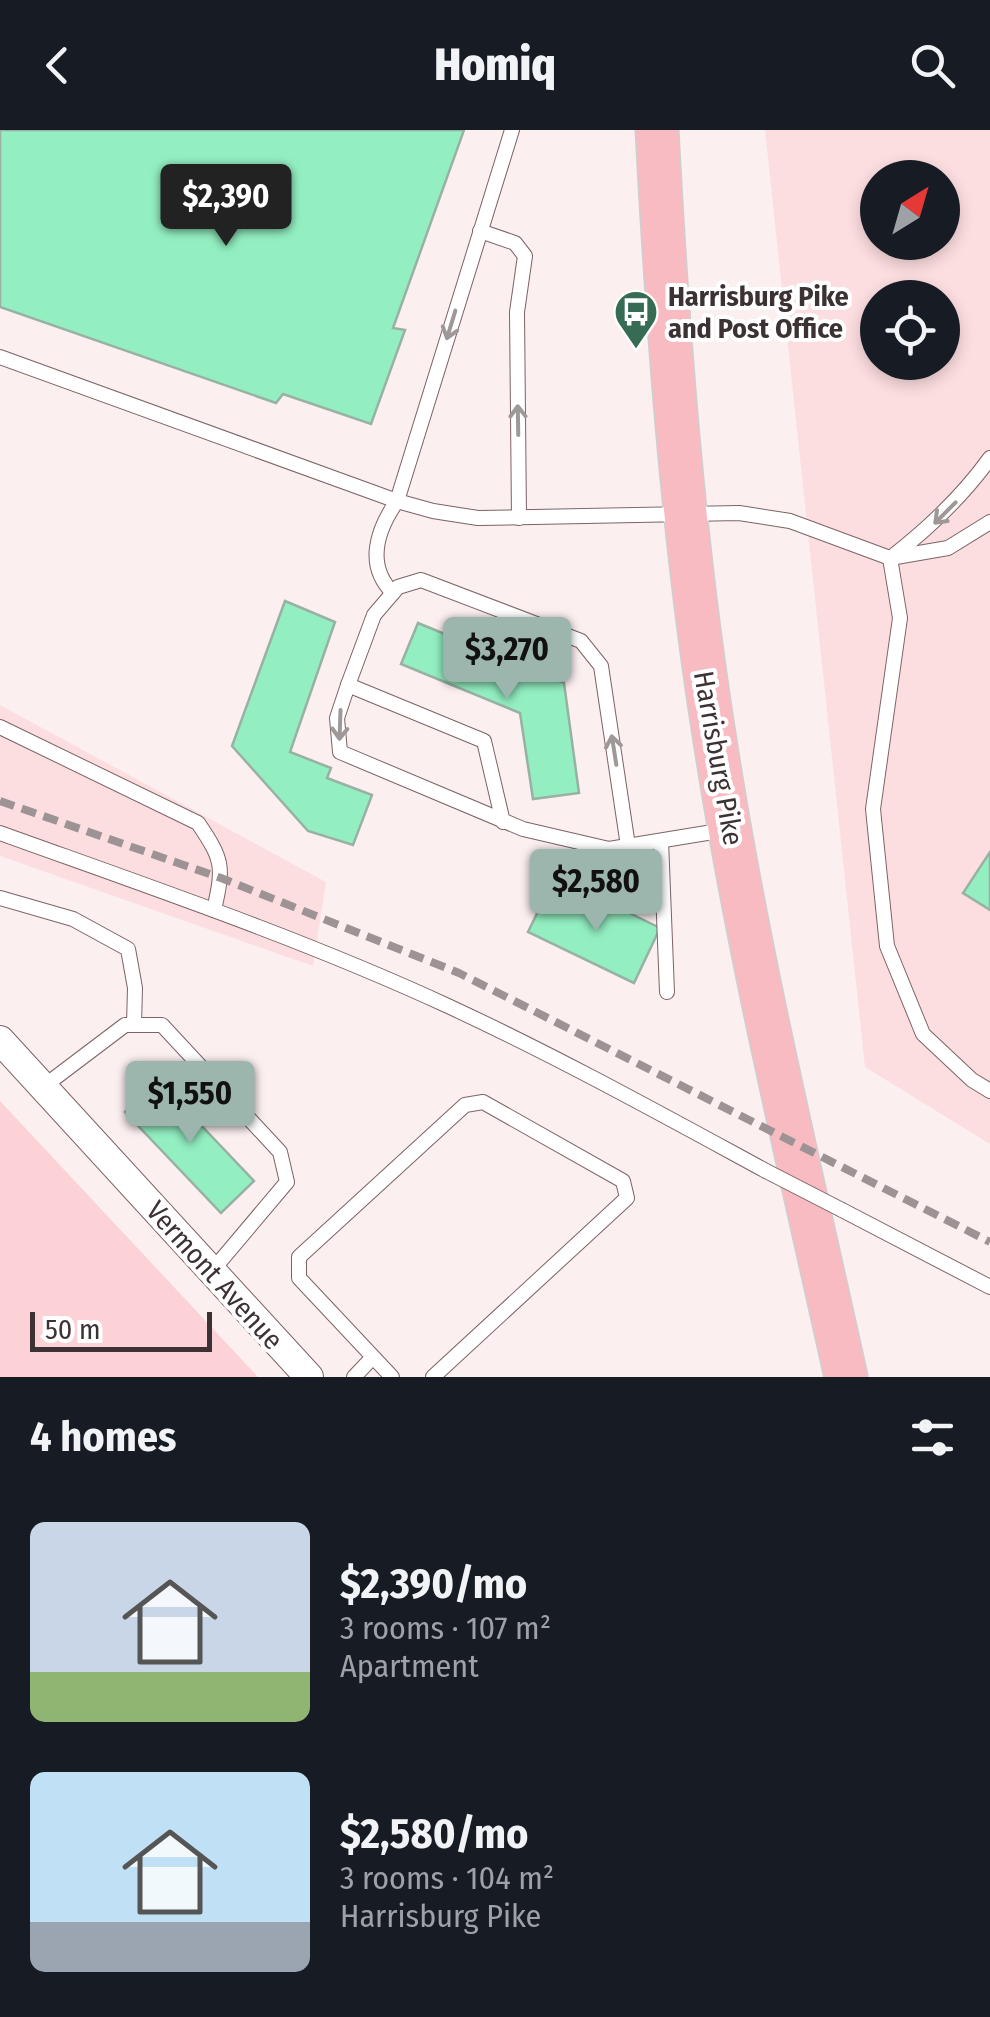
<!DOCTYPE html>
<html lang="en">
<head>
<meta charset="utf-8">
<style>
	body { margin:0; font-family:"Fira Sans Condensed",sans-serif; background:#242831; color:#f1f3f6; height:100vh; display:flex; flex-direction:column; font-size:38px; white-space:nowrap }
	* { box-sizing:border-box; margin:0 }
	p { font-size:32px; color:#9ea1a6 }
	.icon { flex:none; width:55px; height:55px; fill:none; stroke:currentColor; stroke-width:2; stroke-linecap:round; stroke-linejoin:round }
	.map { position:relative; height:1247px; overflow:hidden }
	.panel { display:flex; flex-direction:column; background:#171b24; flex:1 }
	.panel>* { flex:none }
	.needle { width:65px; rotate:37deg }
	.buttons { position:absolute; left:860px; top:30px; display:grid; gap:20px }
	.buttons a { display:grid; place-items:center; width:100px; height:100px; border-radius:50%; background:#171b24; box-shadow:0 5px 15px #0003; font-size:50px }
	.scale { position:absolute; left:30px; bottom:25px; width:182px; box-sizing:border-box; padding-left:10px; border:5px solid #3d3233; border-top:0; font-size:28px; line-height:35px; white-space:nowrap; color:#3d3233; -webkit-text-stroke:8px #fff; paint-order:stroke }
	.price { position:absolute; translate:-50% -85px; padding:0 22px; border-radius:10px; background:#9db6ad; color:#111; font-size:32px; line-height:65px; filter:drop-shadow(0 2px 5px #0008) }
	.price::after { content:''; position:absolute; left:50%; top:60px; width:30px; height:22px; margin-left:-15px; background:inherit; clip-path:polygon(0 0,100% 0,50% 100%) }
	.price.current { background:#222; color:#fff }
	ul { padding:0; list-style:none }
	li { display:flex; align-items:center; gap:30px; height:250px; padding:0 30px }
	li span { display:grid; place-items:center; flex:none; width:280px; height:200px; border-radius:15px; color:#555 }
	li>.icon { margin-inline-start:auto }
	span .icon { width:120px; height:120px; fill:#fffc; stroke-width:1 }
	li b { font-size:42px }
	h2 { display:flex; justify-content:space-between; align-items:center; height:120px; padding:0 30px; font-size:42px }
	header { display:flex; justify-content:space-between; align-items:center; height:130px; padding:0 30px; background:#171b24; font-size:45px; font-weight:800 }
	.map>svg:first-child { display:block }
	.built { fill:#fddee0; fill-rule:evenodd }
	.green { fill:#fdd2d6 }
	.building { fill:#93efc2; stroke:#98b1a3; stroke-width:2.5 }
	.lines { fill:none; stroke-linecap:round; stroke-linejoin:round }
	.service-casing { stroke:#7d6365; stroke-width:16 }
	.minor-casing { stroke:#7d6365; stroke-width:30 }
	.primary-casing { stroke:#d0cece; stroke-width:45 }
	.service { stroke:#fff; stroke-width:14 }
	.minor { stroke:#fff; stroke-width:28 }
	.primary { stroke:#f8bbc2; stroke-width:42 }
	.rail { stroke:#9e9394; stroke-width:8; stroke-dasharray:15 8; stroke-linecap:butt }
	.service-bridge-casing { stroke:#7d6365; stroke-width:16; stroke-linecap:butt }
	.service-bridge { stroke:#fff; stroke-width:14 }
	.oneway { stroke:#9e9899 }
	.labels { text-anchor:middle; stroke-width:8; stroke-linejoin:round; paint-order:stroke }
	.poi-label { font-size:28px; font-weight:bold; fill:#3d3233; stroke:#fff; text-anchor:start }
	.street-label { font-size:28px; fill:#3d3233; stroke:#fff }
</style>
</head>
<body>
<header><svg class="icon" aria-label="back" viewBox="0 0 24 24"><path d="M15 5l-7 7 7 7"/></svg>Homiq<svg class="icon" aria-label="search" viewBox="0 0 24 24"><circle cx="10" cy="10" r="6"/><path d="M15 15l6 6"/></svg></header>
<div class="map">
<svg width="990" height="1247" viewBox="0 0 990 1247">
	<rect width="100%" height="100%" fill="#fbeff0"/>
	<g class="built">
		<path d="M765 0H990V1014L865 937ZM878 48H942V112H878ZM878 168H942V232H878Z"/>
		<path d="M0 575 326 752 313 836 0 726Z"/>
	</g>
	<path class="green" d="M0 971 258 1247H0Z"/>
	<g class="building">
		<path d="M0 0H464L393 198 405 200 371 294 283 264 276 273 0 177Z"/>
		<path d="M285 471 335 492 290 622 331 638 327 648 372 665 353 715 308 701 232 616Z"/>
		<path d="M418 493 564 553 579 663 533 669 520 583 401 534Z"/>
		<path d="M990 722V780L963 763Z"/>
		<path d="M549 759 600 784 605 771 660 798 634 853 528 802Z"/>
		<path d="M158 950 254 1051 221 1083 125 982Z"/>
	</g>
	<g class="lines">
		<defs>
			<g id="service">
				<path d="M480 101 515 113 525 126 517 182 519 388"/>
				<path d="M0 227 397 371 433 381 478 388 739 383 790 391 890 428 948 418 990 392"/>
				<path d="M893 426C930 397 962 367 990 328"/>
				<path d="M890 428 900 488 873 679 887 816 923 904 972 950 990 961"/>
				<path d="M393 463C365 435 377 400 397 371L512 0"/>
				<path d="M348 555 374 485 398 457 421 450 581 511 601 536 628 716"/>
				<path d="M0 597 198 693C223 730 224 736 214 780"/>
				<path d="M503 692 484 611 348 555 337 588 340 622 523 699 609 719 725 700"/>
				<path d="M0 703C150 757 303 809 448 876 556 926 661 984 766 1041"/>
				<path d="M661 711 667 862"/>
				<path d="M0 768 73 789 128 819 135 858 134 895"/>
				<path d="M43 957 125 895H162L280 1022 287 1052 212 1141"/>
				<path d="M842 1080 990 1157"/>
				<path d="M354 1247 372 1228"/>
				<path d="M392 1247 299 1148V1127L465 975 483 972 623 1051 627 1068 433 1247"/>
			</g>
			<path id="minor" d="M0 910 309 1247"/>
			<path id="primary" d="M657 0C668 207 683 412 716 617 749 829 800 1038 846 1247"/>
		</defs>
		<use href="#service" class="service-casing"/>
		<use href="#minor" class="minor-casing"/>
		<use href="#primary" class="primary-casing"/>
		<use href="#service" class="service"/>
		<use href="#minor" class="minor"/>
		<use href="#primary" class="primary"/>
		<path class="rail" d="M0 671 221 748 459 843 990 1112"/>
		<defs>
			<path id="service-bridge" d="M766 1041 842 1080"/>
		</defs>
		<use href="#service-bridge" class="service-bridge-casing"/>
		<use href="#service-bridge" class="service-bridge"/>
	</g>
	<defs><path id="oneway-shaft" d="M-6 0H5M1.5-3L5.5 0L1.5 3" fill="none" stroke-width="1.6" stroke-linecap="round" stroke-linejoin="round" transform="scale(2.5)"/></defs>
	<g class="oneway">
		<use href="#oneway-shaft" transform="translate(451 195) rotate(107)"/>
		<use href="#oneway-shaft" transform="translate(518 290) rotate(-91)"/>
		<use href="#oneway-shaft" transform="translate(945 383) rotate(135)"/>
		<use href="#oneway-shaft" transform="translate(340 595) rotate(92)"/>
		<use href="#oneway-shaft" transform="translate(614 620) rotate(-99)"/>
	</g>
	<defs>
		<symbol id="bus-pin" viewBox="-11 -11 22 30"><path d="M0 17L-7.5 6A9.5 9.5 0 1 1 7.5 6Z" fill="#366c53" stroke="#fff"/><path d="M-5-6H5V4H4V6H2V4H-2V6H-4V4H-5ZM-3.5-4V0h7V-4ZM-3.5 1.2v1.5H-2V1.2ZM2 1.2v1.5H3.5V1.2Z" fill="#fff"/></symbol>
	</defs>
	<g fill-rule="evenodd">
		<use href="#bus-pin" x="611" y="157" width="50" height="68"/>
	</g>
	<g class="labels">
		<g class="poi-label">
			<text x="668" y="176">Harrisburg Pike<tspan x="668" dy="32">and Post Office</tspan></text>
		</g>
		<g class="street-label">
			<text transform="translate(719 628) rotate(80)" y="10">Harrisburg Pike</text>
			<text transform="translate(215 1145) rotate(48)" y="10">Vermont Avenue</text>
		</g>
	</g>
</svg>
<div class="buttons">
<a><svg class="needle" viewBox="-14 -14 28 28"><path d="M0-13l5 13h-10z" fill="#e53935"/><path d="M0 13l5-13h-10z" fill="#9ea1a6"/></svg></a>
<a><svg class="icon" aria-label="locate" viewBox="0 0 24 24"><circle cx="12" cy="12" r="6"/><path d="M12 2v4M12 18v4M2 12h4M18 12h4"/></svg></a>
</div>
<div class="scale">50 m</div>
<b class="price current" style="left:226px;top:119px">$2,390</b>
<b class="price" style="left:507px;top:572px">$3,270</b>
<b class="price" style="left:596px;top:804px">$2,580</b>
<b class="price" style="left:190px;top:1016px">$1,550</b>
</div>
<section class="panel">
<h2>4 homes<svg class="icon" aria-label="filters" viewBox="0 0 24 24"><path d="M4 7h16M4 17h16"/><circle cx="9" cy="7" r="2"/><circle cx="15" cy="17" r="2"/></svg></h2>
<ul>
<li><span style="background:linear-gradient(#c9d6e8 75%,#8fb573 0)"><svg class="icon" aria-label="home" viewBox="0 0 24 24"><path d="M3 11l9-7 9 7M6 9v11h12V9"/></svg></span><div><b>$2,390/mo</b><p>3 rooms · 107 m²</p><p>Apartment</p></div></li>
<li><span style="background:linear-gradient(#bfe0f5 75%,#9aa5b1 0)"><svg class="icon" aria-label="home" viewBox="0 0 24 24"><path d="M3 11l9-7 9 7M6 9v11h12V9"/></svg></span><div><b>$2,580/mo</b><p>3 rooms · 104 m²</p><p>Harrisburg Pike</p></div></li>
</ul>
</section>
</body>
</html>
